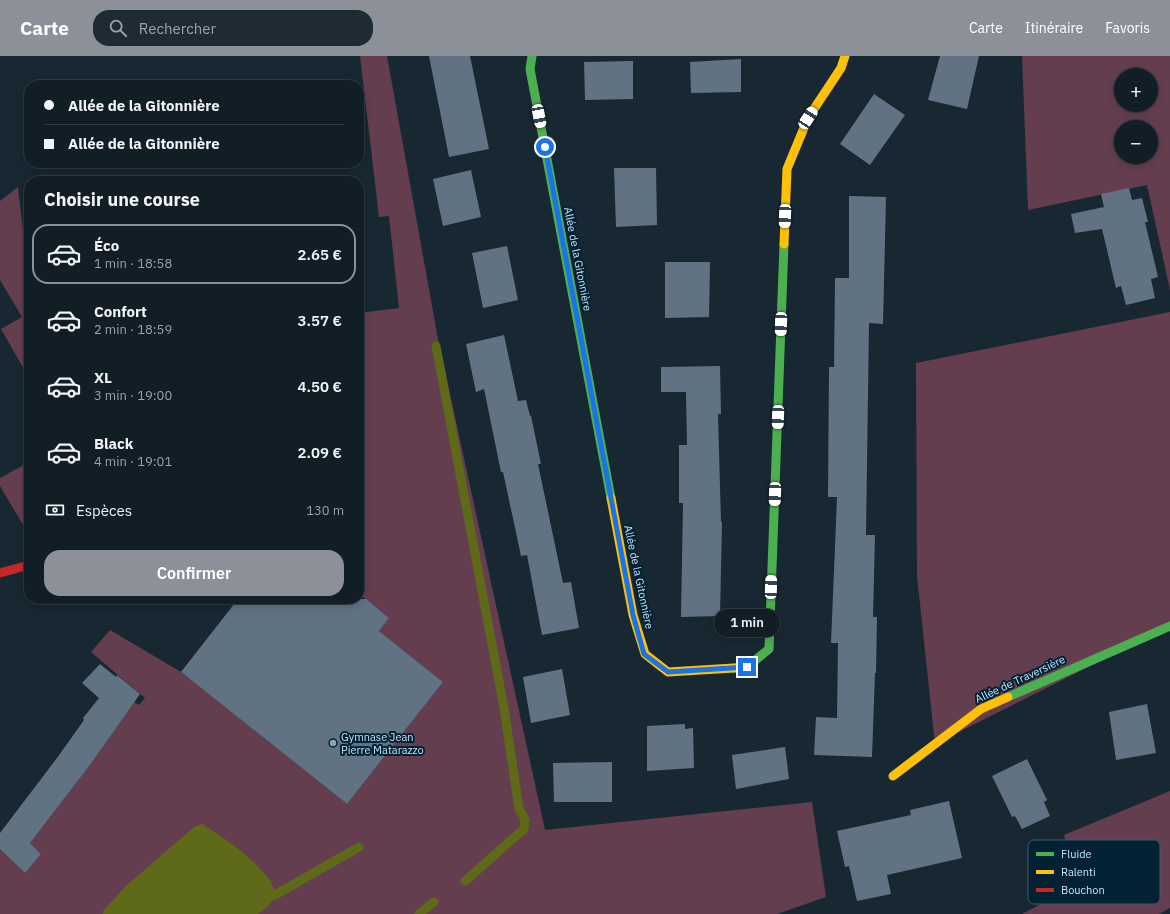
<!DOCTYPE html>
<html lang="fr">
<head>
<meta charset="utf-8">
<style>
  body { margin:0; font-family:"IBM Plex Sans",sans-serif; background:#1e2b32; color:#f1f3f6; height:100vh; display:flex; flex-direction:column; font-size:15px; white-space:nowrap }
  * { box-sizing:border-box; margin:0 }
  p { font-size:13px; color:#9ca2a7 }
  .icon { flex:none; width:22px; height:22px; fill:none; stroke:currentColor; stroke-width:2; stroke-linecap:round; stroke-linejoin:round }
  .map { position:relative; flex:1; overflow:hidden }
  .sheet { position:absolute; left:24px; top:120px; width:340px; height:428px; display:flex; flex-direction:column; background:#111e26; border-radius:16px; box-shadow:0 2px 10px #0003,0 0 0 1px #303c43 }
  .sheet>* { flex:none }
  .hud { position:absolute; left:24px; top:24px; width:340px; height:88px; border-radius:16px; box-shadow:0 2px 10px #0003,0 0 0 1px #303c43; display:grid; align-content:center; height:88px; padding:0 20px; background:#111e26 }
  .tools { position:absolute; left:1114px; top:12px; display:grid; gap:8px }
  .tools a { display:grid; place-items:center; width:44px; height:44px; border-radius:50%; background:#111e26; box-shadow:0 2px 10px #0003,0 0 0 1px #303c43; font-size:20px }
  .end { position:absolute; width:18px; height:18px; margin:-9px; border:5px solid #1a73e8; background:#fff; box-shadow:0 0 0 2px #fff }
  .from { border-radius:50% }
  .bubble { position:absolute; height:28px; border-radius:14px; background:#111e26; box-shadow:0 2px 10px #0003,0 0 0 1px #303c43; font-size:13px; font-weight:600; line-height:28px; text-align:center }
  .car { position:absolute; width:12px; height:24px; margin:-12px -6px; border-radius:5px; box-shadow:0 0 3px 1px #0007; background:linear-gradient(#fff 24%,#345 0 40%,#fff 0 76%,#345 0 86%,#fff 0) }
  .hud b { display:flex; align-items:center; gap:14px; height:38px; font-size:15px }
  .hud b+b { border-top:1px solid #303c43 }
  .hud i { width:10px; height:10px; background:#f1f3f6 }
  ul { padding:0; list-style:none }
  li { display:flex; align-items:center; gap:12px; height:60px; margin:0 8px 6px; padding:0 12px; border:2px solid transparent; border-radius:16px }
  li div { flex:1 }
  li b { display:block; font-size:15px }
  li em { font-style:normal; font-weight:600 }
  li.current { border-color:#8c9099 }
  li>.icon { width:36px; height:36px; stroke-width:1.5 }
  h2 { padding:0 20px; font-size:18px; line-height:48px }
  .pay { display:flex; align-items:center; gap:10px; height:44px; padding:0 20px; font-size:15px }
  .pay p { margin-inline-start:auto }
  .cta { display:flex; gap:8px; margin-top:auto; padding:8px 20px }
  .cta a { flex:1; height:46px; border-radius:16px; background:#8c9099; color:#fff; font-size:16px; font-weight:600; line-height:46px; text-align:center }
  header { display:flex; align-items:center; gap:24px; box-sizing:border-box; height:56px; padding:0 20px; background:#8c9099; color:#fff }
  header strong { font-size:19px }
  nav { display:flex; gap:22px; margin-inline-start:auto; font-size:14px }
  .search { width:280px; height:36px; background:#1e2b32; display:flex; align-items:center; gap:10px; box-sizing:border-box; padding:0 14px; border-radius:16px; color:#9ca2a7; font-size:15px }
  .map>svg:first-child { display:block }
</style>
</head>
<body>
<header>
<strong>Carte</strong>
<div class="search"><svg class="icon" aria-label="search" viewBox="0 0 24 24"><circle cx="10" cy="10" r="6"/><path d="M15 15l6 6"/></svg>Rechercher</div>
<nav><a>Carte</a><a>Itinéraire</a><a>Favoris</a></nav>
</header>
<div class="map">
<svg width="1170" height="858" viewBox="0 0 1170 858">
  <rect width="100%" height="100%" fill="#172832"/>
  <!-- green -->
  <g fill="#643e4f" fill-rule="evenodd">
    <polygon points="360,0 387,0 438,283 545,774 812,746 826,841 777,858 0,858 0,793 25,817 41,798 30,787 90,709 134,646 139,649 145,642 91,596 110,574 181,616 347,748 443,626 379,575 389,562 359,538 359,257 399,252 389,160 379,161"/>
    <path d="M1022,0h148v234l-23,-105 -119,25zM1121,19h30v30h-30zM1121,71h30v30h-30z"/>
    <polygon points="18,131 29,226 29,322 1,273 22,261 0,224 0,145"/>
    <polygon points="1170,256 1170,570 935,688 917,520 916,307"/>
    <polygon points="29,406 29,479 0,430 0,422"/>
    <polygon points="1170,735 1170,852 1159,858 1022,858 1077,829 1064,779"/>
  </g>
  <!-- water -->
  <path fill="#5f6a19" d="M202,768c17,10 78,51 72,72 -2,9 -10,13 -16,18h-155v-3l23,-25 68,-59z"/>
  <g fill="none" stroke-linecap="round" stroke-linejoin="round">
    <!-- stream -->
    <g stroke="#5f6a19" stroke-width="9">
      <polyline points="436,290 504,652 519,753 525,764 524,773 465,825"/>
      <polyline points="275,839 359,791"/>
      <polyline points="419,858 434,846"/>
    </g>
  </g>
  <!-- building -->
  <g fill="#617283">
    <polygon points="429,0 470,0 489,93 449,101"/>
    <polygon points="940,0 979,0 967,53 928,44"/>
    <polygon points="741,3 741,36 691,37 690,6"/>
    <polygon points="633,5 633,43 585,44 584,6"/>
    <polygon points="874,38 905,59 870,109 840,88"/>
    <polygon points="614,112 656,112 657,169 616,171"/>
    <polygon points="471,114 481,161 443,170 433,123"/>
    <polygon points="1129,132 1132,144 1142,142 1148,166 1145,166 1158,221 1151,223 1155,242 1126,249 1121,230 1116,232 1102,173 1075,177 1071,158 1104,151 1101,138"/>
    <polygon points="849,140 886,141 883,268 869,267 866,479 875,479 873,561 877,561 876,617 875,617 872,701 814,699 816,661 837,662 838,587 831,587 837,441 828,441 829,311 834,311 835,222 849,222"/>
    <polygon points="507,190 518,244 483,252 472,197"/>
    <polygon points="665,206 710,206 709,261 665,262"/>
    <polygon points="504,279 518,345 526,344 530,360 531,360 541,408 538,408 563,527 571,526 579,572 542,579 527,499 521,500 503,416 501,416 484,333 476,336 466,288"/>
    <polygon points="720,310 721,358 718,358 721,466 722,466 720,560 681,561 683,447 679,447 679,389 687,389 686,336 661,336 661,311"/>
    <polygon points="238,543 366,543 389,562 379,575 443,626 347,748 181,616"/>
    <polygon points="100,608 116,621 117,619 140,638 90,709 30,787 41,798 25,817 0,793 0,777 57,702 84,664 83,662 99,642 82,627"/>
    <polygon points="562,613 570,659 531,667 523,621"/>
    <polygon points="1147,648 1156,697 1116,704 1109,656"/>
    <polygon points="685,668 685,673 693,672 694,712 647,715 647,670"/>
    <polygon points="785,691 789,723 736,733 732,699"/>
    <polygon points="1027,703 1047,744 1044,746 1050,760 1022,773 1015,760 1012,761 992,720"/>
    <polygon points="612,706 612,746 554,746 553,707"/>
    <polygon points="949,745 962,802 887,819 891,838 857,845 849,810 845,811 837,775 911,759 910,754"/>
  </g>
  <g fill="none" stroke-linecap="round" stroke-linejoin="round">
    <!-- fast -->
    <g stroke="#4caf50" stroke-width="9">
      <polyline points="532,0 530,13 611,442"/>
      <polyline points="734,612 747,611 769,593 784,188"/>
      <polyline points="1008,641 1170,570"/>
    </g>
    <!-- slow -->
    <g stroke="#ffc107" stroke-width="9">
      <polyline points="784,188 787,113 808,62 841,12 845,0"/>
      <polyline points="611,442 633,559 645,598 668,616 734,612"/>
      <polyline points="893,720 981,653 1008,641"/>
    </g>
    <!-- jam -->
    <polyline stroke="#c62828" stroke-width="9" points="0,517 29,509"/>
  </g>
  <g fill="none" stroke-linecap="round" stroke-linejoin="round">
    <!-- route -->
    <polyline stroke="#1a73e8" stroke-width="5" points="545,91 633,559 644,598 668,616 747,611"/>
  </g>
  <!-- markers -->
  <circle fill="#89a3b3" stroke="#022233" stroke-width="1.5" cx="333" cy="687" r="4"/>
  <g text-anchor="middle" stroke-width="4" stroke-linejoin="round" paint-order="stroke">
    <!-- street labels -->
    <g font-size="11" fill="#c7e5f9" stroke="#022233">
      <text transform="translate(578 203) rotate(79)" y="4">Allée de la Gitonnière</text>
      <text transform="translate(639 521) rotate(78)" y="4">Allée de la Gitonnière</text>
      <text transform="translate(1020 623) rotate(-25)" y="4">Allée de Traversière</text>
    </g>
    <!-- poi labels -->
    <g font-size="11" fill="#c7e5f9" stroke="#022233" text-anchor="start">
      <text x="341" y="685">Gymnase Jean<tspan x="341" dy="13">Pierre Matarazzo</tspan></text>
    </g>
  </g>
  <!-- legend -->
  <rect x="1028" y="784" width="132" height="64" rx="6" fill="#022233" stroke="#3d5c6e" stroke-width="1"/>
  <rect x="1036" y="796" width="18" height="4" fill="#4caf50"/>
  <rect x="1036" y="814" width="18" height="4" fill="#ffc107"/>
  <rect x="1036" y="832" width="18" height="4" fill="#c62828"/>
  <g font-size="11" fill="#c7e5f9">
    <text x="1061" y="802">Fluide</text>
    <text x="1061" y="820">Ralenti</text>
    <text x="1061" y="838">Bouchon</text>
  </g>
</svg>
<div class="tools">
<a>+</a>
<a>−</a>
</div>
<i class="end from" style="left:545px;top:91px"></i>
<i class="end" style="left:747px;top:611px"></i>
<div class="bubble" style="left:714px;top:553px;width:66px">1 min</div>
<i class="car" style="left:539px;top:60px;rotate:169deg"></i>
<i class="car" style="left:808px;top:62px;rotate:33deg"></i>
<i class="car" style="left:785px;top:160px;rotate:182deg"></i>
<i class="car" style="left:781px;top:268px;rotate:182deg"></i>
<i class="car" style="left:778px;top:361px;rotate:182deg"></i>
<i class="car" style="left:775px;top:438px;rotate:182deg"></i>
<i class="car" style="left:771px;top:531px;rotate:2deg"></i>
<div class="hud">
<b><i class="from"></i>Allée de la Gitonnière</b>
<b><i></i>Allée de la Gitonnière</b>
</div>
<section class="sheet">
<h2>Choisir une course</h2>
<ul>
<li class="current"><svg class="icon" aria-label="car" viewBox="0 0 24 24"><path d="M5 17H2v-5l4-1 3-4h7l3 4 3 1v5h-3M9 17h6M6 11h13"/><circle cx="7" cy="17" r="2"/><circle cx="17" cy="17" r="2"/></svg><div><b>Éco</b><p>1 min · 18:58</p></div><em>2.65 €</em></li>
<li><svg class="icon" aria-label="car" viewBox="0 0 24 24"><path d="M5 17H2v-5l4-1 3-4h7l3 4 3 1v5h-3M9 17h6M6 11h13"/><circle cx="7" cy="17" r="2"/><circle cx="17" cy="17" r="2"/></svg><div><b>Confort</b><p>2 min · 18:59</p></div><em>3.57 €</em></li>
<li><svg class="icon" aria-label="car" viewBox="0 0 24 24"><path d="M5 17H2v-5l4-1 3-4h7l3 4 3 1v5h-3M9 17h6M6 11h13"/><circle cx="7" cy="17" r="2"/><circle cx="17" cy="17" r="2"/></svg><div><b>XL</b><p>3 min · 19:00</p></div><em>4.50 €</em></li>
<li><svg class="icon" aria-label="car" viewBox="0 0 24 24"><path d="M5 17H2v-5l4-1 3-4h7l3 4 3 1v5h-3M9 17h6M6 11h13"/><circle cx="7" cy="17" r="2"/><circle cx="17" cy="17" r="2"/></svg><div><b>Black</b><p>4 min · 19:01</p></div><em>2.09 €</em></li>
</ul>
<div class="pay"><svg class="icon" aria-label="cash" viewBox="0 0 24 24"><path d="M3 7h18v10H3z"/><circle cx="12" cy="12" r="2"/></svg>Espèces<p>130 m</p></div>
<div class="cta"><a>Confirmer</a></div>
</section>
</div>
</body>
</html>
